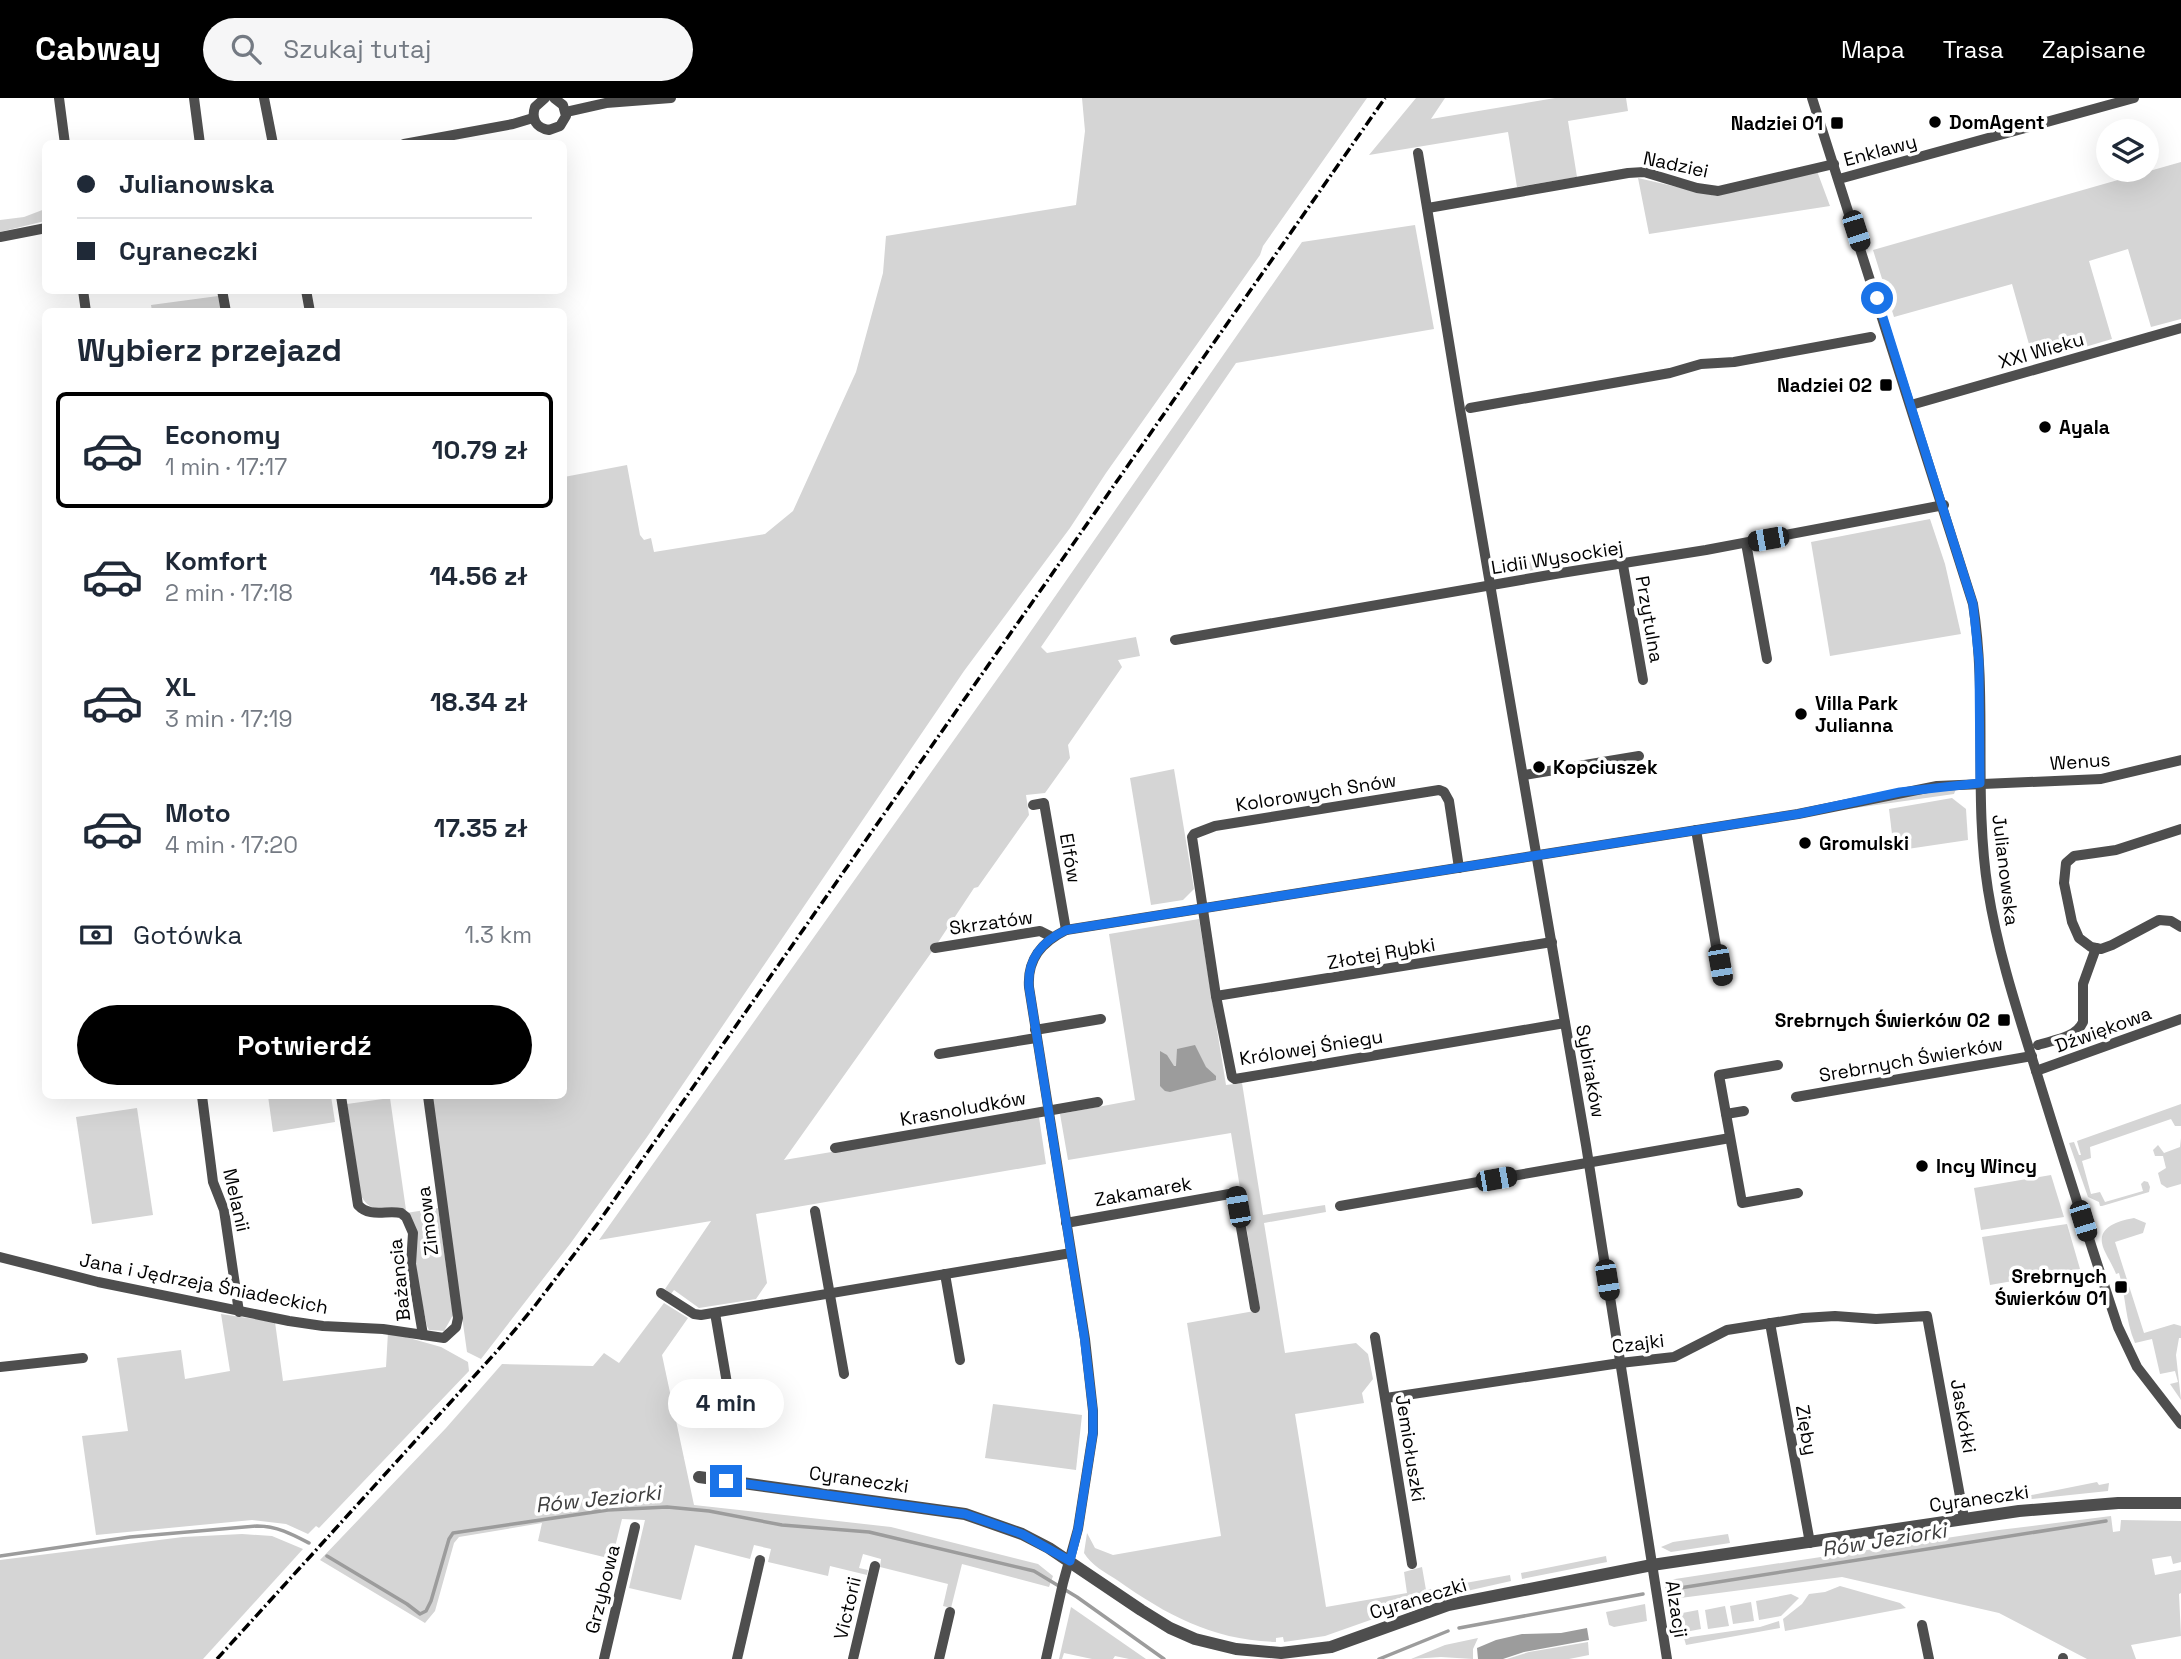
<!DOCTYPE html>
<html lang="pl">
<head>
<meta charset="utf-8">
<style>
  body { margin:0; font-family:"Space Grotesk",sans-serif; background:#f6f6f7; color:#1f2937; height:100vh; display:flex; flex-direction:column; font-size:26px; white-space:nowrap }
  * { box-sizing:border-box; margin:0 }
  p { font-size:23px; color:#747a83 }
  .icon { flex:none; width:38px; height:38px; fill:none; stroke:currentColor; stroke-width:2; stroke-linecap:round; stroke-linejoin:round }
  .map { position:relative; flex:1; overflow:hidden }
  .panel { position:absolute; left:42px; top:210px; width:525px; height:791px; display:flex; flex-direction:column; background:#fff; border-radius:10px; box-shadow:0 7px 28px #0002 }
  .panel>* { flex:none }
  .banner { position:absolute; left:42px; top:42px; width:525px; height:154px; border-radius:10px; box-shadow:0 7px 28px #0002; display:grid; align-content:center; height:154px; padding:0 35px; background:#fff }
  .controls { position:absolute; left:2096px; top:21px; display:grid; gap:14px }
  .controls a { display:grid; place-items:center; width:63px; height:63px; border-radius:50%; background:#fff; box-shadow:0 7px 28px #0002; font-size:35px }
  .end { position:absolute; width:32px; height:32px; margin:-16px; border:9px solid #1a73e8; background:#fff; box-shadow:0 0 0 4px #fff }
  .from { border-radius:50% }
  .bubble { position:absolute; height:49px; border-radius:24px; background:#fff; box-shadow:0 7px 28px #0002; font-size:23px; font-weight:600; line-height:49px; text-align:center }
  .car { position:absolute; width:21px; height:42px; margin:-21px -10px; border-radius:9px; box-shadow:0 0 5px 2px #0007; background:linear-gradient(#222 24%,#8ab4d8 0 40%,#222 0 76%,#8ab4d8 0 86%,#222 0) }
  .banner b { display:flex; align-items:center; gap:24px; height:66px; font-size:26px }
  .banner b+b { border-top:2px solid #e0e1e3 }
  .banner i { width:18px; height:18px; background:#1f2937 }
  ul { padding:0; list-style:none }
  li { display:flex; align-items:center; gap:21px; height:116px; margin:0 14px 10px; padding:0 21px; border:4px solid transparent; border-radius:10px }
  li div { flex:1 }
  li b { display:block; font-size:26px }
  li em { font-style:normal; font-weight:600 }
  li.active { border-color:#000 }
  li>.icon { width:63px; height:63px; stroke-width:1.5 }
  h2 { padding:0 35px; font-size:32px; line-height:84px }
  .pay { display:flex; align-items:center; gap:18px; height:77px; padding:0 35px; font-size:26px }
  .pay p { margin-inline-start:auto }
  .button { display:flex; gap:14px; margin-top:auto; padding:14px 35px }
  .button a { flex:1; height:80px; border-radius:42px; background:#000; color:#fff; font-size:28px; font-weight:600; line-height:80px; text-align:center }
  header { display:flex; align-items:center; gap:42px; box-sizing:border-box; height:98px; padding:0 35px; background:#000; color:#fff }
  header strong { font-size:33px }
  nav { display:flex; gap:38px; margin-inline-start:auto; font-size:24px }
  .search { width:490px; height:63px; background:#f6f6f7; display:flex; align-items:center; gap:18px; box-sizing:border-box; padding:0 24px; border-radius:38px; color:#747a83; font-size:26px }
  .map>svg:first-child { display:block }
</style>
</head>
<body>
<header>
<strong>Cabway</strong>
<div class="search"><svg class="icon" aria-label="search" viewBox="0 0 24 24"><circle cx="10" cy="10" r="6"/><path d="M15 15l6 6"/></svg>Szukaj tutaj</div>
<nav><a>Mapa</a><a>Trasa</a><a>Zapisane</a></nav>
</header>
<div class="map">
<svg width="2181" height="1561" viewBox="0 0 2181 1561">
  <rect width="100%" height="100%" fill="#fff"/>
  <!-- green -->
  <g fill="#d5d5d5">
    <polygon points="1082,0 1367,0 1263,148 1260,157 1106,375 1070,430 964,573 647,1039 570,1146 481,1261 467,1254 431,998 564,998 564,379 627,367 640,437 644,442 651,440 654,454 765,436 793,413 856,274 883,175 886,138 1076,107 1085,33"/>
    <polygon points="1416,0 1445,0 1431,21 1555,0 1626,0 1628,13 1568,23 1577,79 1517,89 1508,34 1369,57"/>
    <polygon points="2181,64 2181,221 2151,229 2128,151 2089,163 2112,241 2034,264 2012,186 1894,219 1873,152"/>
    <polygon points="1817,73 1830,108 1649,136 1638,80 1716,98"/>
    <polygon points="45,111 45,123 0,134 0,122 24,119"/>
    <polygon points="1415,127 1434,231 1236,265 1041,549 1047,555 1136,539 1140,558 1118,562 1122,569 1068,647 1070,660 1045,695 1026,697 1029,717 978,789 974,790 931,855 784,1062 1039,1019 1046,1066 756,1116 767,1185 756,1201 699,1210 674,1192 671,1196 665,1191 711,1123 599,1142 1010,563 1302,144"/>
    <polygon points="218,198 221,213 152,213 151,207"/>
    <polygon points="1930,421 1945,466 1961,536 1830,558 1811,444"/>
    <polygon points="1623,447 1625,457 1510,476 1500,475 1499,469"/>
    <polygon points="1174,671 1194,791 1183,802 1151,807 1130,680"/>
    <polygon points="1956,691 1954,696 1834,713 1926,694"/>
    <polygon points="1952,700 1966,711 1968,742 1894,753 1889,711"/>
    <path d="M1199,821l27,166 16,-2 21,132 62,-10 1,7 -62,11 21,130 71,-10 12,11 5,25 -11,14 2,10 -69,11 31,193 81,-14 -3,-21 18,-5 4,23 84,-15 1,6 -84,19 -102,36 -41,6 -1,-5 -7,1v4c-63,-2 -108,-26 -159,-62 -11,-7 -26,-15 -33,-27l3,-20 8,15 18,7 108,-19 -34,-213 73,-13 -29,-177 -163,27 -8,-46 75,-14 -26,-166z"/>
    <polygon points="268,998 331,998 335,1024 273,1034"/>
    <path d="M390,1000l16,112c-21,-3 -33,6 -45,-14l-14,-92z"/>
    <polygon points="2181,1006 2181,1028 2175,1028 2171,1021 2090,1049 2091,1060 2082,1063 2091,1096 2100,1094 2105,1104 2143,1093 2141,1086 2144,1083 2148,1084 2150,1089 2149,1094 2102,1108 2100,1108 2099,1104 2088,1099 2069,1045 2074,1044 2079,1057 2081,1057 2077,1043"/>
    <polygon points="137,1010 153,1117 92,1126 76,1019"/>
    <polygon points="2181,1040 2181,1086 2167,1090 2161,1086 2158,1075 2166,1070 2163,1058 2155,1058 2153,1052 2158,1047 2164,1055 2180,1049"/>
    <polygon points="2051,1077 2064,1119 1981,1132 1974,1090"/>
    <path d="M438,1110l15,107 -9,16 -15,-1 -2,-4c-4,-20 -9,-40 -11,-60 -3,-23 5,-33 -10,-53z"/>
    <path d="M2134,1120l12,5 -3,10 -28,9 29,91 30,-9 7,2v12h-2l-3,17 5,45 -11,-16 8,-2 -3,-11 -15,3 -8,-35 -17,4c-10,-23 -9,-47 -16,-70l-3,1c-3,-9 -13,-23 -14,-31 -3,-17 19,-23 32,-25z"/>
    <polygon points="2067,1126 2080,1171 1990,1187 1982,1139"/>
    <polygon points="664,1205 688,1220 662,1257 694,1407 891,1429 1038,1466 1053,1478 1049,1489 962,1466 951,1510 943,1508 948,1486 880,1469 881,1461 863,1456 859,1470 868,1472 867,1477 830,1468 828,1478 768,1464 771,1451 754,1447 750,1461 695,1447 681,1502 629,1490 645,1422 622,1421 612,1461 538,1443 542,1425 459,1439 454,1445 435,1513 425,1525 320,1462 446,1330 502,1266 593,1268 604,1255 619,1265"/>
    <polygon points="221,1216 275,1224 283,1283 386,1269 388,1234 441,1249 468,1264 469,1273 319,1430 316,1428 308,1436 286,1426 252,1422 96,1437 82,1338 128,1333 117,1260 181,1252 185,1281 230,1273"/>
    <polygon points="993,1306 1082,1317 1076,1372 985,1360"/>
    <polygon points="2097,1384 2099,1387 2109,1385 2108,1393 1975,1407 1977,1404 1981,1407"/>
    <polygon points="2111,1418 2113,1434 2120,1433 2121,1422 2181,1423 2181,1464 2173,1466 2171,1458 2152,1461 2155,1477 2181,1472 2181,1495 2179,1496 2181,1538 2131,1547 2136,1561 2087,1561 1999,1515 1842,1479 1665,1502 1665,1485 1675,1481 1999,1432"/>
    <polygon points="242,1436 272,1438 303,1451 203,1561 0,1561 0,1462 183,1439"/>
    <polygon points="1728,1436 1730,1445 1671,1454 1661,1449 1673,1444"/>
    <polygon points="1606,1458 1607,1464 1522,1481 1521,1475"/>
    <polygon points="1840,1488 1900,1505 1906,1510 1785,1533 1783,1521 1802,1506 1809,1496 1825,1494"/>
    <polygon points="1791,1496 1799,1500 1781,1518 1759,1522 1756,1503"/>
    <polygon points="1751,1504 1754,1523 1733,1526 1730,1508"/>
    <polygon points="1645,1506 1647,1523 1614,1529 1609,1527 1606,1514"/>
    <polygon points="1725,1508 1729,1528 1708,1531 1705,1512"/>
    <polygon points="1071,1509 1146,1561 1129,1561 1115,1558 1113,1561 1092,1561 1064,1555 1062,1561 1059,1561"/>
    <polygon points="1698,1512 1701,1531 1680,1535 1677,1516"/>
    <polygon points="1779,1523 1780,1530 1686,1547 1684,1540 1760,1529"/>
    <polygon points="1478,1540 1473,1551 1473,1561 1441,1559 1411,1561 1445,1547"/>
    <polygon points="1588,1544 1589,1557 1569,1561 1507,1561 1529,1554"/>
  </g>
  <!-- water -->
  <g fill="#9c9c9c">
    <polygon points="1195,947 1206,969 1216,978 1216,982 1170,994 1165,993 1160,988 1160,953 1167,957 1174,968 1176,968 1177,951"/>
    <polygon points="1587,1530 1589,1542 1524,1554 1503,1561 1478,1561 1477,1550 1496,1542 1522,1536 1561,1535"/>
  </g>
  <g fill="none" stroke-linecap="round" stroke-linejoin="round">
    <!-- stream -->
    <g stroke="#9c9c9c" stroke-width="3.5">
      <path d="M0,1458l130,-19 127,-11c20,0 35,8 52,17"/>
      <polyline points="327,1458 407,1506 420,1516 426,1513 431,1503 449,1441 453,1435 608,1412 667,1409 709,1413 782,1427 869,1434 1034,1473 1077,1499 1164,1561"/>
      <polyline points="1667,1492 2106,1423"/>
      <polyline points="1459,1530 1643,1496"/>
      <polyline points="1379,1561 1448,1533"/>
    </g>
    <!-- minor -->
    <g stroke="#4e4e4e" stroke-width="10">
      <polyline points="59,0 65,46"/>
      <polyline points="194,0 200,46"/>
      <polyline points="264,0 273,46"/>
      <path d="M545,0l-10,9c-4,12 1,21 14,23l11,-4 6,-10 -3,-11 -9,-7"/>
      <path d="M1812,0l161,506c15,94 0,191 15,286 10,63 30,123 49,184 26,84 53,169 81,253l19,40 44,57"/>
      <polyline points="566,14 606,5 671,0"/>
      <polyline points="404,46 513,26 533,20"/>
      <polyline points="1418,55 1460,311 1586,1047 1667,1561"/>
      <polyline points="1839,81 2134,0"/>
      <polyline points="1428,110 1628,75 1644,74 1697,90 1718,93 1834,66"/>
      <polyline points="0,139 46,130"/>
      <polyline points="83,192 86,214"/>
      <polyline points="222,192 226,214"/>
      <polyline points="306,192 310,214"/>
      <polyline points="1911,307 2181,230"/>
      <polyline points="1470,310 1670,275 1701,266 1734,264 1871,239"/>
      <polyline points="1746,445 1767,561"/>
      <polyline points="1623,467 1643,582"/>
      <polyline points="1175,542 1561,475 1706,452 1944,407"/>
      <polyline points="1524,677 1639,658"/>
      <polyline points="1033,707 1044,705 1066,832"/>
      <polyline points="2181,731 2116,752 2074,758 2066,765 2064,785 2072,824 2079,840 2091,849 2101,851 2112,847 2159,822 2171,823 2181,829"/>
      <polyline points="1696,732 1722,883"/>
      <polyline points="1459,770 1449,703 1444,694 1439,692 1215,728 1194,736 1192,739 1216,898 1232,979 1235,981 1565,925"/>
      <polyline points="935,850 1040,833 1052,839"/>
      <polyline points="1216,898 1552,844"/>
      <polyline points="1035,932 1101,921"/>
      <path d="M2038,947c15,-5 38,-7 45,-23v-38l13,-36"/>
      <polyline points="939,956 1036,940"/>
      <polyline points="1778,967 1719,977 1742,1105 1798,1095"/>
      <polyline points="2036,973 2181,921"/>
      <polyline points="202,998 213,1084 224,1112 239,1214"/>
      <path d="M341,998l17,109c12,13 28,5 43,8l5,4 7,16 -2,31 12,71"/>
      <polyline points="1796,999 2032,958"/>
      <polyline points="1726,1016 1744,1013"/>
      <polyline points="835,1050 1098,1004"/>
      <polyline points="1340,1108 1730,1040"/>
      <polyline points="815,1113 844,1276"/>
      <polyline points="1066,1125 1235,1095 1255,1210"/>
      <polyline points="0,1159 98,1184 289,1223 323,1228 383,1231 444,1240 456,1229 458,1220 428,998"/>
      <polyline points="945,1176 960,1262"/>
      <polyline points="661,1195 694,1216 701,1217 1071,1155"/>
      <polyline points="715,1215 729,1297"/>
      <polyline points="1770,1225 1810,1445"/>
      <polyline points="1375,1239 1412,1466"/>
      <polyline points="0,1269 83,1260"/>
      <polyline points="1386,1300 1620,1265 1674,1259 1727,1232 1803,1220 1835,1218 1876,1221 1927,1218 1964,1420"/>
      <polyline points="1922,1527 1929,1561"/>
      <polyline points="604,1561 635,1429"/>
      <polyline points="737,1561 760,1462"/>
      <polyline points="853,1561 875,1468"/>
      <polyline points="939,1561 950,1514"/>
      <path d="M1046,1561l17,-76 15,-54 15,-96v-22l-8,-72 -56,-352c-2,-28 13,-45 37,-57l732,-116 139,-28 164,-7 80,-19"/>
      <polyline points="2063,1561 2063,1560"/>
    </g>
    <!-- tertiary -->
    <polyline stroke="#4e4e4e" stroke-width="12" points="699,1379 965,1416 1022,1436 1049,1450 1141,1512 1170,1530 1195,1541 1236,1551 1281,1555 1331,1549 1448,1507 1652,1467 2019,1413 2118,1405 2181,1405"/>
    <!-- rail -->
    <polyline stroke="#000" stroke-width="3.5" stroke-dasharray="10 3.5 2 3.5" stroke-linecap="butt" points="217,1561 498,1252 534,1209 598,1125 1385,0"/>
  </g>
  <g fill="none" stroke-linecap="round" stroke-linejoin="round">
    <!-- route -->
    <path stroke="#1a73e8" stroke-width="9" d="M726,1383l239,33 57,20 48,27 8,-32 15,-96v-22l-9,-76 -55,-348c-2,-28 12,-45 37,-57l732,-116 102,-22 80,-9 -1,-121 -6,-58 -96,-306"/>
  </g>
  <!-- markers -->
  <g fill="#000" stroke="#fff" stroke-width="2.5">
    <circle cx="1935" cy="24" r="7"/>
    <rect x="1830" y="18" width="14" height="14" rx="3.5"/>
    <rect x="1879" y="280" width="14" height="14" rx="3.5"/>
    <circle cx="2045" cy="329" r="7"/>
    <circle cx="1801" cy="616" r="7"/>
    <circle cx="1539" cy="669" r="7"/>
    <circle cx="1805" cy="745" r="7"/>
    <rect x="1997" y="915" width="14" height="14" rx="3.5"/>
    <circle cx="1922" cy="1068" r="7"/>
    <rect x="2114" y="1182" width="14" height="14" rx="3.5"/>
  </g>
  <g text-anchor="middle" stroke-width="7" stroke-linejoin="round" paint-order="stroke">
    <!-- poi labels -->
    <g font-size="19" font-weight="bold" fill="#000" stroke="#fff" text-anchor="start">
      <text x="1949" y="31">DomAgent</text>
      <text x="1823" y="32" text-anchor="end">Nadziei 01</text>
      <text x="1872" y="294" text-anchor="end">Nadziei 02</text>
      <text x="2059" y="336">Ayala</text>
      <text x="1815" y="612">Villa Park<tspan x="1815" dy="22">Julianna</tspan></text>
      <text x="1553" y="676">Kopciuszek</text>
      <text x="1819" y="752">Gromulski</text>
      <text x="1990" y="929" text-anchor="end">Srebrnych Świerków 02</text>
      <text x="1936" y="1075">Incy Wincy</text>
      <text x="2107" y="1185" text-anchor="end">Srebrnych<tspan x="2107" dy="22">Świerków 01</tspan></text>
    </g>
    <!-- street labels -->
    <g font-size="19" fill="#000" stroke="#fff">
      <text transform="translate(1880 52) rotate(-15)" y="7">Enklawy</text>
      <text transform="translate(1676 66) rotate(12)" y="7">Nadziei</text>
      <text transform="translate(2041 252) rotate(-16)" y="7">XXI Wieku</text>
      <text transform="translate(1557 459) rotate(-9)" y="7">Lidii Wysockiej</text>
      <text transform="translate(1650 521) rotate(80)" y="7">Przytulna</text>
      <text transform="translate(2080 663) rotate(-4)" y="7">Wenus</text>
      <text transform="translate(1316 694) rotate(-9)" y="7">Kolorowych Snów</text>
      <text transform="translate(1071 760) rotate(80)" y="7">Elfów</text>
      <text transform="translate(2006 772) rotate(83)" y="7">Julianowska</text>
      <text transform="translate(991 824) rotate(-8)" y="7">Skrzatów</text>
      <text transform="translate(1381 855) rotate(-10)" y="7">Złotej Rybki</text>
      <text transform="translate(2103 931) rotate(-20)" y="7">Dźwiękowa</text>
      <text transform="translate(1311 949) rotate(-9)" y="7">Królowej Śniegu</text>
      <text transform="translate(1911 961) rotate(-10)" y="7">Srebrnych Świerków</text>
      <text transform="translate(1591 973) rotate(80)" y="7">Sybiraków</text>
      <text transform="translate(963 1010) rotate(-10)" y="7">Krasnoludków</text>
      <text transform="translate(1143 1093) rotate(-10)" y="7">Zakamarek</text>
      <text transform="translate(237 1102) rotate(77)" y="7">Melanii</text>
      <text transform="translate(427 1123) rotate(-97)" y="7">Zimowa</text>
      <text transform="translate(399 1182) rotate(-96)" y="7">Bażancia</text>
      <text transform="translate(204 1185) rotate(11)" y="7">Jana i Jędrzeja Śniadeckich</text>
      <text transform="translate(1638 1245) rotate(-7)" y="7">Czajki</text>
      <text transform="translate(1964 1318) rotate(80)" y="7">Jaskółki</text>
      <text transform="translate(1807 1332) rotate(80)" y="7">Zięby</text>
      <text transform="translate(1411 1350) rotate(81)" y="7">Jemiołuszki</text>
      <text transform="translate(859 1381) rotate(8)" y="7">Cyraneczki</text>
      <text transform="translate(1979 1400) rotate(-8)" y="7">Cyraneczki</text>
      <text transform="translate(602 1491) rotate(-76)" y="7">Grzybowa</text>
      <text transform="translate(1418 1500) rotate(-17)" y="7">Cyraneczki</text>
      <text transform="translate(847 1510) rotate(-77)" y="7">Victorii</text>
      <text transform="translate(1677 1511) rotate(81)" y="7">Alzacji</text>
    </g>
    <!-- water labels -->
    <g font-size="21" font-style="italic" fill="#3d3d3d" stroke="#fff">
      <text transform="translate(598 1401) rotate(-6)" y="7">Rów Jeziorki</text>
      <text transform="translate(1884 1442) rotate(-9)" y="7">Rów Jeziorki</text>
    </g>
  </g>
</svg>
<div class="controls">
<a><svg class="icon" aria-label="layers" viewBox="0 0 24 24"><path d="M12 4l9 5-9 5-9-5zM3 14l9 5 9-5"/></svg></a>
</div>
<i class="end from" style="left:1877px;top:200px"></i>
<i class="end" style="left:726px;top:1383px"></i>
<div class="bubble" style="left:668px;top:1281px;width:116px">4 min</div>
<i class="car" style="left:1856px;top:133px;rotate:162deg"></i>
<i class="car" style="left:1768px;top:441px;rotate:260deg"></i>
<i class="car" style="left:1720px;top:867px;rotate:170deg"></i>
<i class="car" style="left:1496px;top:1081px;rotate:80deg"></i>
<i class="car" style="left:1238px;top:1109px;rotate:350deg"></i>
<i class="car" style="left:2083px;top:1123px;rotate:163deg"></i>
<i class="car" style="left:1607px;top:1182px;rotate:171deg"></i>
<div class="banner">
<b><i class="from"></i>Julianowska</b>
<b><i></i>Cyraneczki</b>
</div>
<section class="panel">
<h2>Wybierz przejazd</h2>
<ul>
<li class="active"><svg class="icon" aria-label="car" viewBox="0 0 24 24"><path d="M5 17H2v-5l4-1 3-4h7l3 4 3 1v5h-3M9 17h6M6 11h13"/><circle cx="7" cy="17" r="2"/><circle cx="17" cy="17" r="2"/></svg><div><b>Economy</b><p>1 min · 17:17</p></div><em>10.79 zł</em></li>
<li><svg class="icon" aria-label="car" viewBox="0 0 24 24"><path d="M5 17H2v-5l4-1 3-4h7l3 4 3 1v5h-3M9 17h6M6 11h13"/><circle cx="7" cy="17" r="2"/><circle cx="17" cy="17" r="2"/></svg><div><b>Komfort</b><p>2 min · 17:18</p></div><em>14.56 zł</em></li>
<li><svg class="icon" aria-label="car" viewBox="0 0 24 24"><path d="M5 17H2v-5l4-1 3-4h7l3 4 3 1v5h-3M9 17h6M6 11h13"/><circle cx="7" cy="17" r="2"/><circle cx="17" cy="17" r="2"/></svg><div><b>XL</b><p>3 min · 17:19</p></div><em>18.34 zł</em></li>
<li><svg class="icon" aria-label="car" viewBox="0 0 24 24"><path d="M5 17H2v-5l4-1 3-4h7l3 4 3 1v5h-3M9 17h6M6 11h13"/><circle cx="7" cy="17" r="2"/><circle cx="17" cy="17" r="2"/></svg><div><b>Moto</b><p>4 min · 17:20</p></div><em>17.35 zł</em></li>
</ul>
<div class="pay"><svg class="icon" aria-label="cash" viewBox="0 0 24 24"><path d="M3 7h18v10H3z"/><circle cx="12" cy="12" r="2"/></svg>Gotówka<p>1.3 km</p></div>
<div class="button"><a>Potwierdź</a></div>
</section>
</div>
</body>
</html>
